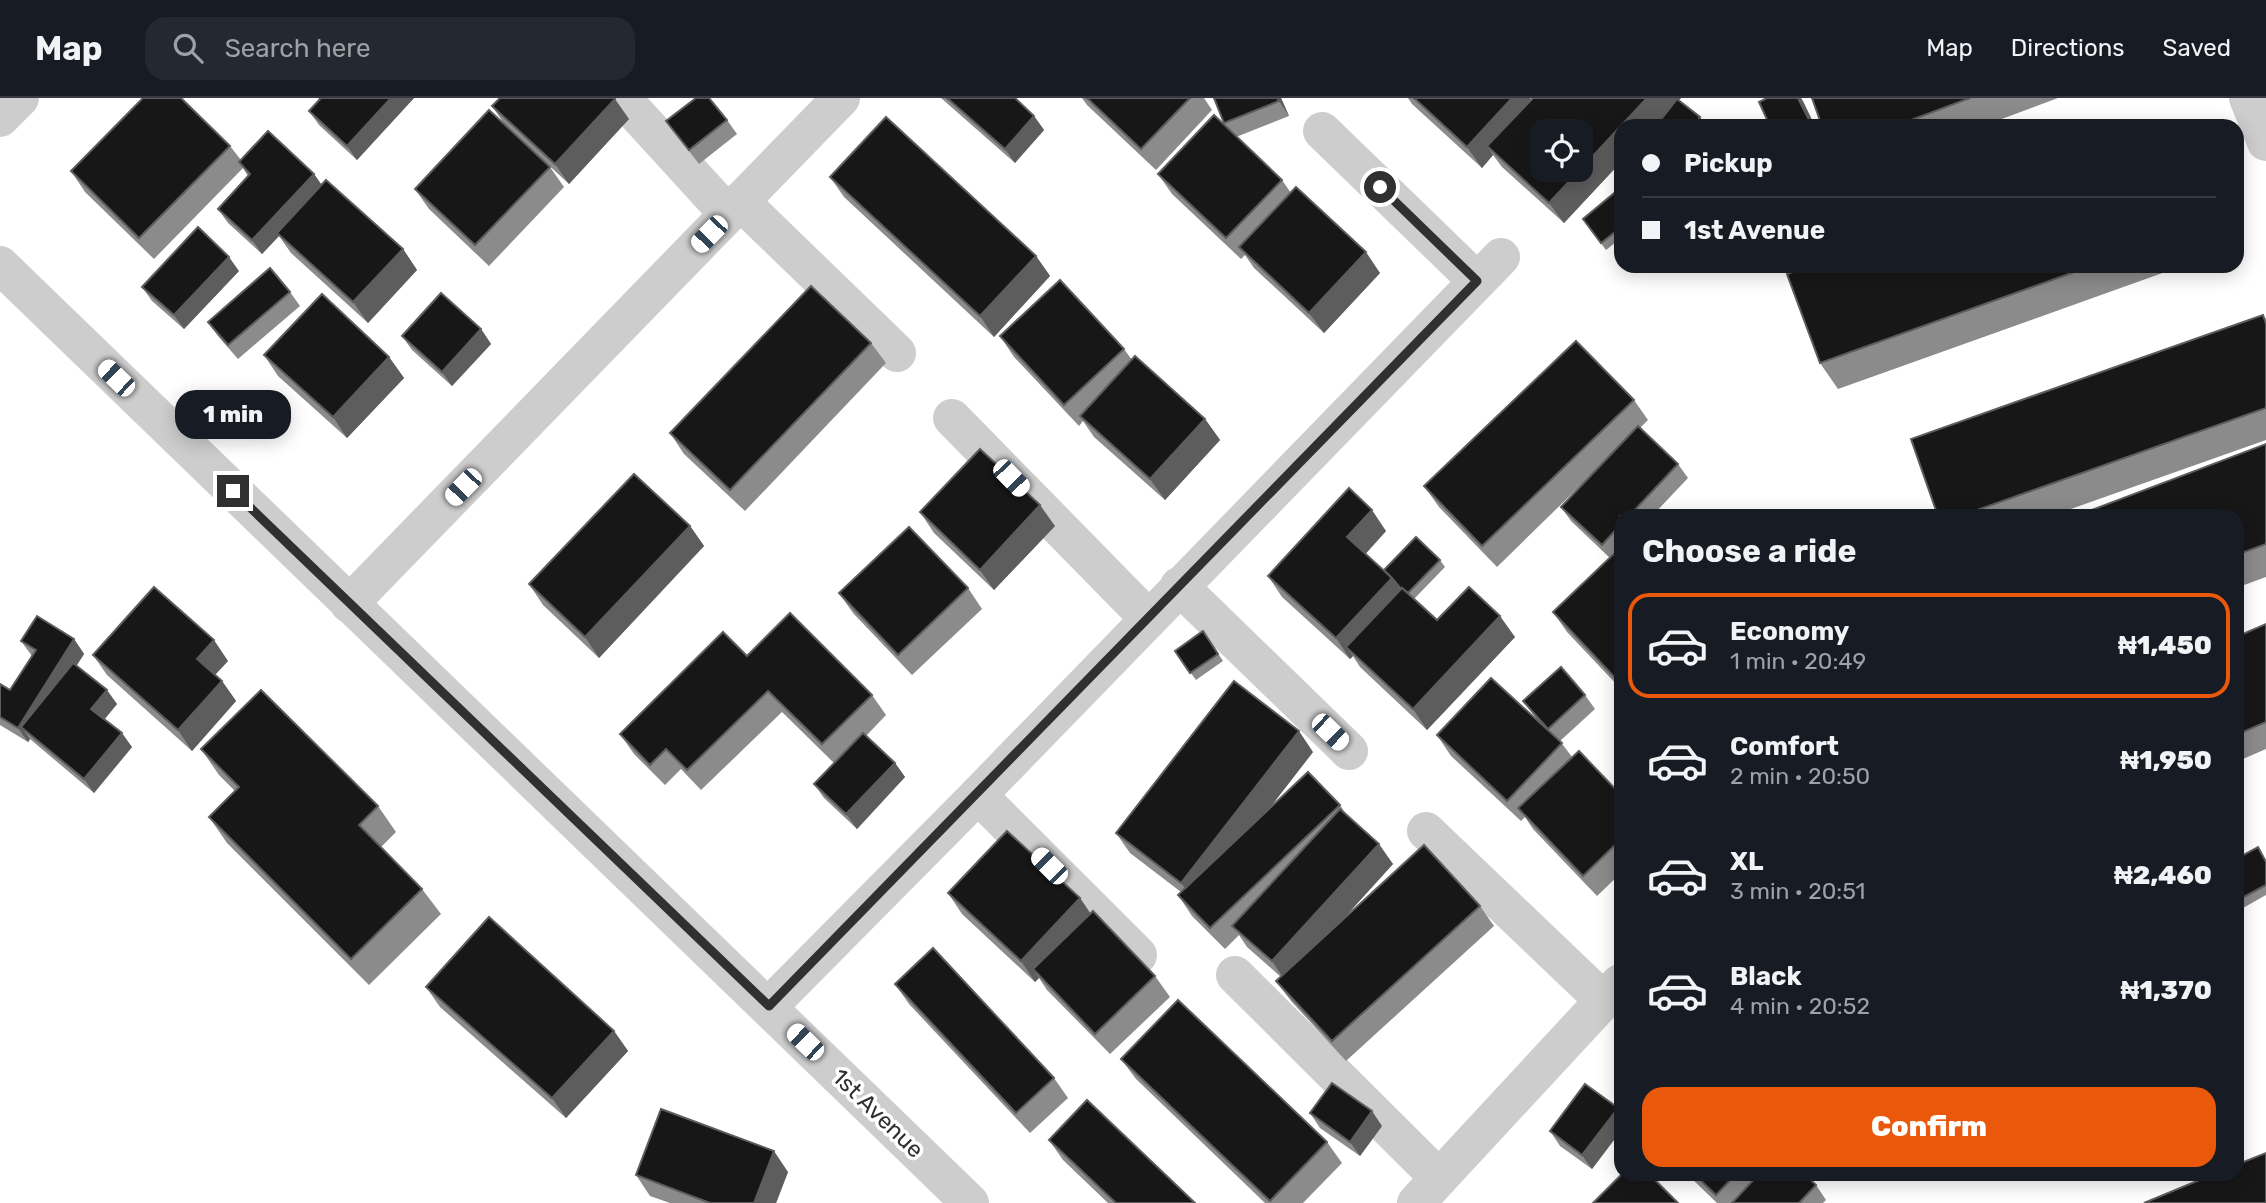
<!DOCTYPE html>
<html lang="en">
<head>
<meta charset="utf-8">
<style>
  body { margin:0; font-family:Rubik,sans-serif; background:#242831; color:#f1f3f6; height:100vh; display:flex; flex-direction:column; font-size:26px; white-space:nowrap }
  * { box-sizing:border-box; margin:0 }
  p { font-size:23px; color:#9ea1a6 }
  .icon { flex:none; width:38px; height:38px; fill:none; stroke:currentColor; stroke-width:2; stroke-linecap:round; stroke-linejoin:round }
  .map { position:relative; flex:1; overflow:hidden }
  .side { position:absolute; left:1614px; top:411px; width:630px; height:672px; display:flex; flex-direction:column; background:#171b24; border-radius:21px; box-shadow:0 4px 18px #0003 }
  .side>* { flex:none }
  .guide { position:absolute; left:1614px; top:21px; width:630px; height:154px; border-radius:21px; box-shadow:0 4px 18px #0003; display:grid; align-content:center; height:154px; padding:0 28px; background:#171b24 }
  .buttons { position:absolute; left:1530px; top:21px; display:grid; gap:14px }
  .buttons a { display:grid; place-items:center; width:63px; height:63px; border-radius:14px; background:#171b24; box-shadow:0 4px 18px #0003; font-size:35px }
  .end { position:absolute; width:32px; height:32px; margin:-16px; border:9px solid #303030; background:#fff; box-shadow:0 0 0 4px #fff }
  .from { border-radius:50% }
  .bubble { position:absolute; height:49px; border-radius:21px; background:#171b24; box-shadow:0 4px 18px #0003; font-size:23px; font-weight:800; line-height:49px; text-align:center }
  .car { position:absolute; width:21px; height:42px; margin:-21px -10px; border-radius:9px; box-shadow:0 0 5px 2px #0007; background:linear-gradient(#fff 24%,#345 0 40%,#fff 0 76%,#345 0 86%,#fff 0) }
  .guide b { display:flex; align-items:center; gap:24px; height:66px; font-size:26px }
  .guide b+b { border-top:2px solid #363941 }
  .guide i { width:18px; height:18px; background:#f1f3f6 }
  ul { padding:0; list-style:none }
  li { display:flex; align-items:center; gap:21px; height:105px; margin:0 14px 10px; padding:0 14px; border:4px solid transparent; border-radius:21px }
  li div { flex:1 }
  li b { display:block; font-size:26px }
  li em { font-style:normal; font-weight:800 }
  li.selected { border-color:#ea580c }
  li>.icon { width:63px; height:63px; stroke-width:1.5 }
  h2 { padding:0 28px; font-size:32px; line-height:84px }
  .primary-button { display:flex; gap:14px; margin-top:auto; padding:14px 28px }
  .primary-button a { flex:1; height:80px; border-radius:21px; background:#ea580c; color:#fff; font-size:28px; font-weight:800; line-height:80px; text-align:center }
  header { display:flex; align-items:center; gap:42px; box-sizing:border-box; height:98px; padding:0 35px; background:#171b24; border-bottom:2px solid #363941 }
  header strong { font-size:33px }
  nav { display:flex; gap:38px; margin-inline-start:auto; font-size:24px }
  .search { width:490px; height:63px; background:#242831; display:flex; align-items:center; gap:18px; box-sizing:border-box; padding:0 24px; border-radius:21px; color:#9ea1a6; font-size:26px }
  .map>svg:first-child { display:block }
</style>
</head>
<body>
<header>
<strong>Map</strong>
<div class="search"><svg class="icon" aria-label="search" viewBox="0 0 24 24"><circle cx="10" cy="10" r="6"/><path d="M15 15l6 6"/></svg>Search here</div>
<nav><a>Map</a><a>Directions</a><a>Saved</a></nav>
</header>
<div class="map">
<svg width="2266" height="1105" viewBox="0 0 2266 1105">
  <rect width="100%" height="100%" fill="#fff"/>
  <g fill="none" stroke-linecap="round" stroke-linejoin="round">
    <!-- minor -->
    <g stroke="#cdcdcd" stroke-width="38">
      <polyline points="622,0 728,116"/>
      <polyline points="2248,0 2266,44"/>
      <polyline points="0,20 20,0"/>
      <polyline points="1322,33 1477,183"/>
      <polyline points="740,103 897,255"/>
      <polyline points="0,167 970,1105"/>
      <polyline points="952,320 1148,520"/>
      <polyline points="1179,488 1349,653"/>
      <polyline points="349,506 841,0"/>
      <polyline points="978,697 1138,857"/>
      <polyline points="1426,733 1604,903"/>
      <polyline points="1235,877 1439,1080"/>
      <polyline points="769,908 978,697 1501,159"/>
      <polyline points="1416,1105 1620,885"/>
    </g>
  </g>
  <!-- wall -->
  <g fill="#8b8b8b">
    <polygon points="318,0 414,0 357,62 319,27 309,13 320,2"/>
    <polygon points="941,0 1015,0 1034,18 1044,32 1015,65"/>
    <polygon points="1082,0 1204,0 1212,12 1156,72 1087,7"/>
    <polygon points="1214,0 1281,0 1289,18 1236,39 1282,82 1291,95 1380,175 1324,235 1254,170 1245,157 1241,161 1172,96 1158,76 1227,29 1224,25"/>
    <polygon points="1408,0 1530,0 1531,2 1533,0 1681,0 1679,2 1700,19 1705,26 1704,28 1656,28 1663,19 1655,28 1620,28 1620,65 1564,125 1502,69 1493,57 1482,70 1412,6"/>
    <polygon points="1812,0 2058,0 1983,28 1822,28"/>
    <polygon points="492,8 629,21 569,86 542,61 550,69 564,89 489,168 429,111 415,91 505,27"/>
    <polygon points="727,22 737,36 699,66 666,23"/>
    <polygon points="230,48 241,62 314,76 321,87 403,151 417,172 368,225 291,155 279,138 262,156 228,125 218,111 248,78 243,70 154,161 85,94 71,73"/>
    <polygon points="830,79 1036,158 1050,178 994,239 844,99"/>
    <polygon points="1620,93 1620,141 1606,152 1588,128"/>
    <polygon points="1809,168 2182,168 1838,291 1820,265"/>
    <polygon points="239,173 184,231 152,203 142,189"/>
    <polygon points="290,194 300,208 238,261 218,238 208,224"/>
    <polygon points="2263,217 2266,221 2266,342 2051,418 1938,418"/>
    <polygon points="481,231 491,246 452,288 412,252 402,238"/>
    <polygon points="1000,238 1124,251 1132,262 1205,321 1220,342 1165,402 1094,339 1083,323 1079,328 1014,259"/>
    <polygon points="871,245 886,265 745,413 684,356 670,335"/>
    <polygon points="264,257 389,259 404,280 347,340 278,278"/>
    <polygon points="1634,302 1648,322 1640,330 1678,366 1688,380 1652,418 1620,418 1620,590 1567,534 1553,514 1610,460 1571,423 1561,409 1586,382 1497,469 1439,409 1424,388"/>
    <polygon points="2266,346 2266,479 2236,490 2236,418"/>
    <polygon points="920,414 1055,428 994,492 934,435"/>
    <polygon points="690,428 704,448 599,560 543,507 529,486"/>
    <polygon points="1386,433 1365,456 1384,472 1440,462 1445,469 1414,501 1437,522 1515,539 1427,632 1360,569 1353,558 1350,561 1282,499 1268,478"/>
    <polygon points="968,490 982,511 912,577 853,515 839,495"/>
    <polygon points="2266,526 2266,651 2236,664 2236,539"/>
    <polygon points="1203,533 1223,563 1196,582 1175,553"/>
    <polygon points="74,541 84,556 76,568 117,606 105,621 132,649 94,695 30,641 28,644 0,627 0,586 10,592 32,558 21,543"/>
    <polygon points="93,557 228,563 215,577 222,583 236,603 192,653 107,577"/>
    <polygon points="747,558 872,597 886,617 866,638 895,665 905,679 857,731 824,700 814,686 834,665 782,614 701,692 681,671 665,687 634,656 620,636"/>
    <polygon points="1585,597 1595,611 1560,643 1572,659 1620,696 1620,776 1597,798 1533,731 1525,719 1521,723 1451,658 1437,637 1538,623 1523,603"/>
    <polygon points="201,651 378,708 396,734 381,749 422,791 441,816 369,887 227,745 209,719 235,693 219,677"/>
    <polygon points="1313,654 1268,712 1340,707 1346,716 1393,766 1342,822 1480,808 1494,828 1346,963 1291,903 1276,883 1281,879 1247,849 1239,837 1225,851 1192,818 1178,797 1181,794 1130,755 1116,735"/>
    <polygon points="2263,757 2266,762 2266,797 2243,810 2236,801"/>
    <polygon points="948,795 1080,800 1091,816 1155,878 1170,899 1110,956 1047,892 1039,880 1035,884 962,816"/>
    <polygon points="895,886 1054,980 1068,1000 1030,1035 909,906"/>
    <polygon points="426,889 614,933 628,953 566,1020 440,909"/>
    <polygon points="1121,961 1327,1044 1342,1065 1303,1105 1265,1105 1136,981"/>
    <polygon points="1620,1014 1620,1034 1592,1071 1560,1048 1550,1033"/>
    <polygon points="1310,1015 1382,1028 1360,1058 1320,1030"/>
    <polygon points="1049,1042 1195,1105 1108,1105 1063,1062"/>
    <polygon points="788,1074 776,1105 670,1105 650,1098 636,1077"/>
    <polygon points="1687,1076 1804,1076 1816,1087 1826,1102 1823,1105 1717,1105"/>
  </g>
  <!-- shaded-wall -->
  <g fill="#5d5d5d">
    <polygon points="391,0 414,0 357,62 347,48"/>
    <polygon points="1277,0 1281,0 1289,18"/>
    <polygon points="1512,0 1530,0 1537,10 1487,48 1493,57 1482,70 1467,49"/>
    <polygon points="1647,0 1681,0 1655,28 1621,28"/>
    <polygon points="1798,0 1801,0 1803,3 1815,28 1812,28"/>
    <polygon points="615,1 629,21 569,86 555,66"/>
    <polygon points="1034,18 1044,32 1015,65 1005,51"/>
    <polygon points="1700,19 1705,26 1704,28 1693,28"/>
    <polygon points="1620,29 1620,65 1564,125 1549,105"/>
    <polygon points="314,76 324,90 277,135 279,138 262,156 252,142"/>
    <polygon points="403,151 417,172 368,225 353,204"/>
    <polygon points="1366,154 1380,175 1324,235 1309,215"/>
    <polygon points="1036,158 1050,178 994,239 980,218"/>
    <polygon points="229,159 239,173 184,231 174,217"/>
    <polygon points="481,231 491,246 452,288 442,274"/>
    <polygon points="389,259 404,280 347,340 333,319"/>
    <polygon points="1205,321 1220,342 1165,402 1150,381"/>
    <polygon points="1040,407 1055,428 994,492 980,472"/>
    <polygon points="1372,412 1386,433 1362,460 1347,439"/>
    <polygon points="690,428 704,448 599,560 585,539"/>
    <polygon points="1392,480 1406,500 1346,549 1353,558 1350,561 1336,540"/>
    <polygon points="1500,518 1515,539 1427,632 1413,611"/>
    <polygon points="74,541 84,556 32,638 21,629 30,641 28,644 18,630"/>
    <polygon points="214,542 228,563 211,581 197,561"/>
    <polygon points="222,583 236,603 192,653 178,632"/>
    <polygon points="107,592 117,606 101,625 91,611"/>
    <polygon points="1299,633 1313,654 1196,805 1181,785"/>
    <polygon points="122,635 132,649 94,695 84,681"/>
    <polygon points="895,665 905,679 857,731 846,716"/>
    <polygon points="1379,746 1393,766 1286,884 1272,863"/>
    <polygon points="1080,800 1094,821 1033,871 1039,880 1035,884 1021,863"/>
    <polygon points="614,933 628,953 566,1020 552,1000"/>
    <polygon points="1618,1010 1620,1014 1620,1034 1592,1071 1582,1057"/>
    <polygon points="1372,1013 1382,1028 1360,1058 1350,1044"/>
    <polygon points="774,1053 788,1074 776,1105 754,1105"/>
  </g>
  <!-- building -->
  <g fill="#171717" stroke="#5d5d5d" stroke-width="2" fill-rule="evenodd">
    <polygon points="143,0 181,0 230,48 139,140 71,73"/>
    <polygon points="321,0 391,0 347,48 309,13"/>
    <polygon points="500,0 614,0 615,1 555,66 492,8"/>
    <polygon points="696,0 709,0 727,22 689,52 666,23"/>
    <polygon points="947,0 1015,0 1034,18 1005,51"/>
    <polygon points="1087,0 1190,0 1141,51"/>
    <polygon points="1214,0 1277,0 1279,3 1224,25"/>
    <polygon points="1414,0 1512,0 1467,49"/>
    <path d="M1533,0h114l-98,105 -62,-57zM1542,33h38v39h-38z"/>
    <polygon points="1767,0 1798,0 1812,28 1770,28 1759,4"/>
    <polygon points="1812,0 1970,0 1895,28 1822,28"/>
    <polygon points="1677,1 1700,19 1693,28 1656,28"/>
    <polygon points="489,12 550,69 475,147 415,91"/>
    <polygon points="1214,17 1282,82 1226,140 1158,76"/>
    <polygon points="886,19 1036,158 980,218 830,79"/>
    <polygon points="268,33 314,76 252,142 218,111 250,76 239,64"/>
    <polygon points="326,82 403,151 353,204 277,135"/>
    <polygon points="1296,89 1366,154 1309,215 1239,149"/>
    <polygon points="1619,91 1620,93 1620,130 1601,145 1583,121"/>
    <polygon points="198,129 229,159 174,217 142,189"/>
    <polygon points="1809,168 2091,168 1820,265 1787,176"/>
    <polygon points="270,170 290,194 228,247 208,224"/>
    <polygon points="1060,182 1124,251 1064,307 1000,238"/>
    <polygon points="811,188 871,245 730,392 670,335"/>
    <polygon points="441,195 481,231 442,274 402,238"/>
    <polygon points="322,196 389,259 333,319 264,257"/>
    <polygon points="2263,217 2266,226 2266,310 1960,418 1938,418 1911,341"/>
    <polygon points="1576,243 1634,302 1482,448 1424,388"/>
    <polygon points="1135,258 1205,321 1150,381 1080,318"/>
    <polygon points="1638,328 1678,366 1629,418 1620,418 1620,427 1602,447 1561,409"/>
    <polygon points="2266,346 2266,446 2236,457 2236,418 2076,418"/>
    <polygon points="980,351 1040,407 980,472 920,414"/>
    <polygon points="634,376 690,428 585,539 529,486"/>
    <polygon points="1349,390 1372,412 1347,439 1392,480 1336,540 1268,478"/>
    <polygon points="909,429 968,490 898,557 839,495"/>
    <polygon points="1416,439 1440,462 1408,495 1402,490 1401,491 1392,480 1384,472"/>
    <polygon points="1620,450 1620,585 1553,514"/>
    <polygon points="154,489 214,542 197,561 222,583 178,632 93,557"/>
    <polygon points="1469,489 1500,518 1413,611 1346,549 1402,490 1437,522"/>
    <polygon points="790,515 872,597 822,646 768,593 687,672 666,651 650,667 620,636 723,534 747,558"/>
    <polygon points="37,518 74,541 18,630 0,619 0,586 10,592 36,552 21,543"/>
    <polygon points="2266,526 2266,624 2236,637 2236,539"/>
    <polygon points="1203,533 1218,556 1190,575 1175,553"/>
    <polygon points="73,565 107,592 91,611 122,635 84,681 21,629"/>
    <polygon points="1561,569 1585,597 1548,631 1523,603"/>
    <polygon points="1491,580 1562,645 1507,703 1437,637"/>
    <polygon points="1234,583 1299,633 1181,785 1116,735"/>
    <polygon points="261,592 378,708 359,727 422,791 351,861 209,719 239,689 201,651"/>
    <polygon points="863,635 895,665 846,716 814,686"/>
    <polygon points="1579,653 1620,696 1620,742 1583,778 1518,710"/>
    <polygon points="1308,674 1340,707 1210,830 1178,797"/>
    <polygon points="1340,711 1379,746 1272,863 1232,828"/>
    <polygon points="1007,733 1080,800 1021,863 948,795"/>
    <polygon points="1424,747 1480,808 1332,943 1276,883"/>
    <polygon points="2258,749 2266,764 2266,787 2238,802 2236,801 2236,761"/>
    <polygon points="1093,813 1155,878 1095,936 1033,871"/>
    <polygon points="489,819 614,933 552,1000 426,889"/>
    <polygon points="933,850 1054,980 1016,1015 895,886"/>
    <polygon points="1178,902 1327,1044 1270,1103 1121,961"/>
    <polygon points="1332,985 1372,1013 1350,1044 1310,1015"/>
    <polygon points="1585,986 1618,1010 1582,1057 1550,1033"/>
    <polygon points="1087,1002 1195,1105 1116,1105 1049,1042"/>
    <polygon points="661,1011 774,1053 754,1105 710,1105 636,1077"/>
    <polygon points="2266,1055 2266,1105 2144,1105 2214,1076 2236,1076 2236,1067"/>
    <polygon points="1622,1076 1649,1076 1678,1105 1593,1105"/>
    <polygon points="1694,1076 1736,1076 1716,1097"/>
    <polygon points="1759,1076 1804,1076 1816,1087 1799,1105 1732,1105"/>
  </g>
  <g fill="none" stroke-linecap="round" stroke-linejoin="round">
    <!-- route -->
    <polyline stroke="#303030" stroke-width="9" points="233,393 769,908 1477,183 1380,89"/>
  </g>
  <g text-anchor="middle" stroke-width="7" stroke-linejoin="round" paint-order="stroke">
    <!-- street labels -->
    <g font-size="23" fill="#303030" stroke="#fff">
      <text transform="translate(878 1015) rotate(44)" y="8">1st Avenue</text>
    </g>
  </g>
</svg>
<div class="buttons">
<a><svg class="icon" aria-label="locate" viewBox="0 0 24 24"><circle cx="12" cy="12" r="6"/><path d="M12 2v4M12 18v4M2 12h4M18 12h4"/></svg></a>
</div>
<i class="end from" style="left:1380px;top:89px"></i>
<i class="end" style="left:233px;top:393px"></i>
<div class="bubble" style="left:175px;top:292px;width:116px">1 min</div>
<i class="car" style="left:709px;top:136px;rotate:224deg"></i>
<i class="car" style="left:116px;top:280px;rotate:314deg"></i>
<i class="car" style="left:1011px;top:380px;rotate:136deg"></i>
<i class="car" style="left:463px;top:389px;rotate:224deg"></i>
<i class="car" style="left:1330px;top:634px;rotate:134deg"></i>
<i class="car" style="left:1049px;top:768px;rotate:315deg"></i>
<i class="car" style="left:805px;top:944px;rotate:314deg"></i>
<div class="guide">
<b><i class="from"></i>Pickup</b>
<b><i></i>1st Avenue</b>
</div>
<section class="side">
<h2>Choose a ride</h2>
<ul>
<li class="selected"><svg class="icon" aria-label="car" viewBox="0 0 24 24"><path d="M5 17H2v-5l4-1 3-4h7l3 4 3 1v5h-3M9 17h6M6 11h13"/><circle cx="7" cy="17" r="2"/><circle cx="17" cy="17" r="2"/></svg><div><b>Economy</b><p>1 min · 20:49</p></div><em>₦1,450</em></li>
<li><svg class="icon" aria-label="car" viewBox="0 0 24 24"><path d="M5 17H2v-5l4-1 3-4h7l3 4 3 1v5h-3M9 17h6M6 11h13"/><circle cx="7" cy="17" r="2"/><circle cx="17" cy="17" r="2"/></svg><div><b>Comfort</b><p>2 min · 20:50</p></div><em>₦1,950</em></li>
<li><svg class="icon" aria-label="car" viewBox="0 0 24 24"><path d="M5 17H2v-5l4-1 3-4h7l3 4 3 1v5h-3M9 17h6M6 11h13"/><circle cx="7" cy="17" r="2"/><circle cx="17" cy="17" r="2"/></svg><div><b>XL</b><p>3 min · 20:51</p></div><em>₦2,460</em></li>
<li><svg class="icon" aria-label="car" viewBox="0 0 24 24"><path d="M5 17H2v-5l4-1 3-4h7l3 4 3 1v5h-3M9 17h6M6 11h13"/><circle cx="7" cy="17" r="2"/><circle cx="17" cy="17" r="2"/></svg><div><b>Black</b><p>4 min · 20:52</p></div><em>₦1,370</em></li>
</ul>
<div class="primary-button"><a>Confirm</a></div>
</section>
</div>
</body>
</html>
